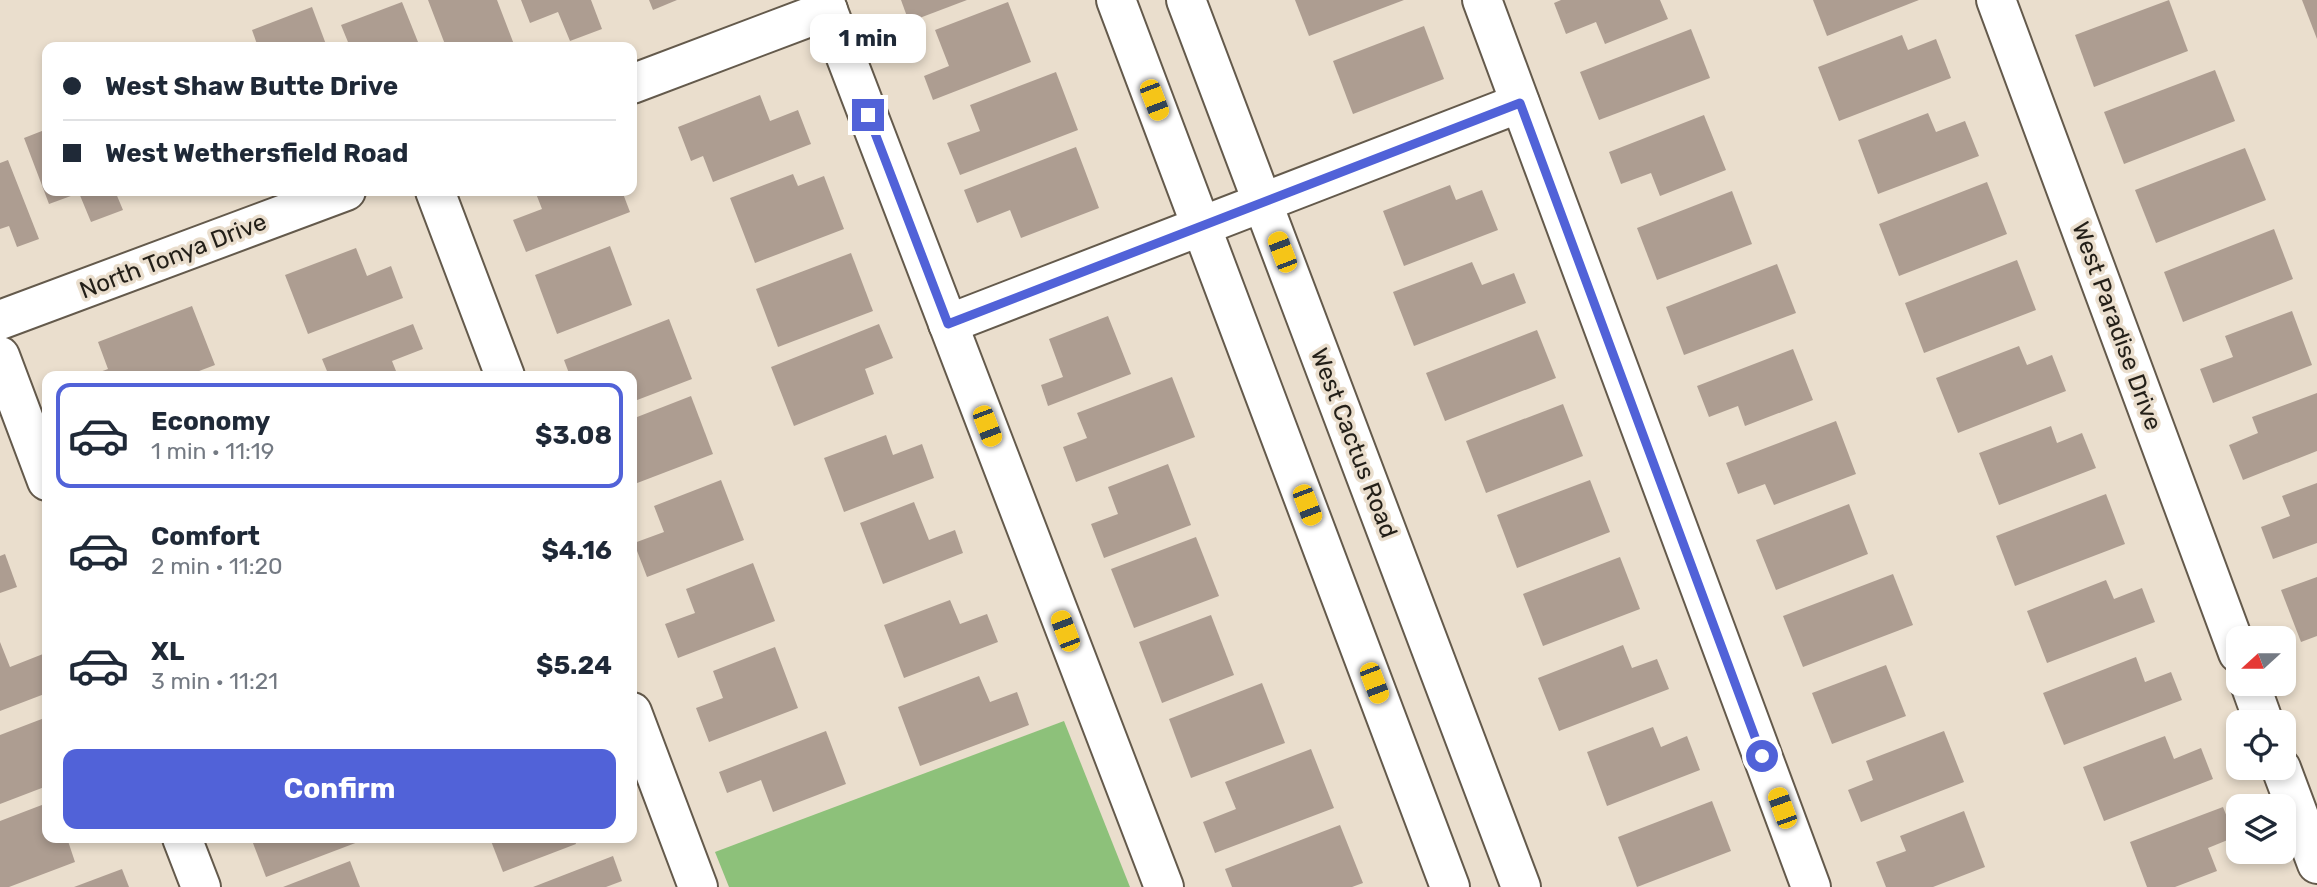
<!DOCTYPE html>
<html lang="en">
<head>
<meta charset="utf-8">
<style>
  body { margin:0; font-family:Rubik,sans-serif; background:#f6f6f7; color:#1f2937; height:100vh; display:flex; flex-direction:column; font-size:26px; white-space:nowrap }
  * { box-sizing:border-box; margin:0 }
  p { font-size:23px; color:#747a83 }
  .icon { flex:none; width:38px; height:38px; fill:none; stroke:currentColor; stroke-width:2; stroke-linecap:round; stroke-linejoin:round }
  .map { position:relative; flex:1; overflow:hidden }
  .drawer { position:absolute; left:42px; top:371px; width:595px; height:472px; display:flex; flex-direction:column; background:#fff; border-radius:14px; box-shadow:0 4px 10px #0003 }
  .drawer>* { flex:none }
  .top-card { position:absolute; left:42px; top:42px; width:595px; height:154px; border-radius:14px; box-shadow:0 4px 10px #0003; display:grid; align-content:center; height:154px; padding:0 21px; background:#fff }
  .needle { width:46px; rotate:249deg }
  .buttons { position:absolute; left:2226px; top:626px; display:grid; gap:14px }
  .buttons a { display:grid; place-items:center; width:70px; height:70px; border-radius:14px; background:#fff; box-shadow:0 4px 10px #0003; font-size:35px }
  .end { position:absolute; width:32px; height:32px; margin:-16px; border:9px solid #5162d8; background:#fff; box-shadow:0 0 0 4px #fff }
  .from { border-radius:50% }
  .bubble { position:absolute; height:49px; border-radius:14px; background:#fff; box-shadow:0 4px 10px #0003; font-size:23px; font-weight:700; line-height:49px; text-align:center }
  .car { position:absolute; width:21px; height:42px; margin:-21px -10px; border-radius:9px; box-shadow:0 0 5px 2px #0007; background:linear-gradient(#f5c518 24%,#345 0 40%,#f5c518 0 76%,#345 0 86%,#f5c518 0) }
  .top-card b { display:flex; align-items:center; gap:24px; height:66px; font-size:26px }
  .top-card b+b { border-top:2px solid #e0e1e3 }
  .top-card i { width:18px; height:18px; background:#1f2937 }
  ul { padding:12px 0 0; list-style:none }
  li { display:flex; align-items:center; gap:21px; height:105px; margin:0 14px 10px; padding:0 7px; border:4px solid transparent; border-radius:14px }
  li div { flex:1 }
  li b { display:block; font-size:26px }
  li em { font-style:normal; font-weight:700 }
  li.active { border-color:#5162d8 }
  li>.icon { width:63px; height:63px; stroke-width:1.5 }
  .primary-button { display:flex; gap:14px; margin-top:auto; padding:14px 21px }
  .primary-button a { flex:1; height:80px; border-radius:14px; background:#5162d8; color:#fff; font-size:28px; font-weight:700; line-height:80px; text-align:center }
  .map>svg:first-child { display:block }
</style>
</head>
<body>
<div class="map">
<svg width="2317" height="887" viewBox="0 0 2317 887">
  <rect width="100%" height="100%" fill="#eadecd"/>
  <!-- green -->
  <polygon fill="#8dc17a" points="1064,721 1130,887 729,887 715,852"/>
  <!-- building -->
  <g fill="#ad9d91">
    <polygon points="428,0 497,0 515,47 476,47 475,44 466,47 446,47"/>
    <polygon points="521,0 591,0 602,29 570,41 558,12 530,23"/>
    <polygon points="649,0 677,0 653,10"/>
    <polygon points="901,0 967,0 909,22"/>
    <polygon points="1295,0 1404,0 1309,36"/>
    <polygon points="1561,0 1660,0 1668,19 1605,44 1596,22 1566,34 1554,3"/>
    <polygon points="1813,0 1919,0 1827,36"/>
    <polygon points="2169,0 2188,51 2094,87 2075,35"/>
    <polygon points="2302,0 2317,0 2317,39"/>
    <polygon points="402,2 420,47 350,47 341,25"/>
    <polygon points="1008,2 1031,62 933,100 924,76 949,66 935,30"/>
    <polygon points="312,7 327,47 258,47 252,30"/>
    <polygon points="1424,26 1444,79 1353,114 1333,61"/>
    <polygon points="1691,29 1710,78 1599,120 1580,72"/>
    <polygon points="1902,35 1908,50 1936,39 1951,78 1839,121 1818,67"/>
    <polygon points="2215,70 2235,121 2124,164 2104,112"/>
    <polygon points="1056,72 1078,130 960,175 947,143 980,131 970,105"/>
    <polygon points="760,95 770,121 798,110 811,144 713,182 703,156 691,161 678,127"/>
    <polygon points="1928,113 1936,132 1965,121 1979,156 1878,194 1858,140"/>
    <polygon points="1704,115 1726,170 1660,196 1651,173 1621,184 1609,152"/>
    <polygon points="47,129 47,191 115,191 123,210 91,222 79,193 49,204 24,138"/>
    <polygon points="1076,147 1099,208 1021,238 1010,210 977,223 964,190"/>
    <polygon points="2245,148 2266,200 2156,243 2135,190"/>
    <polygon points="8,160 39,239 17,247 9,226 0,229 0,163"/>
    <polygon points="793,174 798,186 824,176 844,229 755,263 730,198"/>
    <polygon points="1987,182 2007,234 1899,276 1879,224"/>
    <polygon points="1450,185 1456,200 1482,190 1498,230 1404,266 1383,211"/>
    <polygon points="535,191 622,191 630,212 526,252 513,220 542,209"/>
    <polygon points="1732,191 1752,244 1657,280 1637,228"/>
    <polygon points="2274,229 2293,279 2183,322 2164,272"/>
    <polygon points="610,246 632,305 557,334 535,275"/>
    <polygon points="356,248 367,276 391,266 403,298 308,334 285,275"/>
    <polygon points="851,253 873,311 778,347 756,289"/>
    <polygon points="2017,260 2036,310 1924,353 1905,303"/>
    <polygon points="1472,262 1482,285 1514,273 1526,303 1414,346 1393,292"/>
    <polygon points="1777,264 1796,313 1684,355 1666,307"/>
    <polygon points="192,306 215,365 186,376 89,376 108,369 98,342"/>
    <polygon points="2292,311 2312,365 2213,403 2200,369 2233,357 2225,336"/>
    <polygon points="1108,316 1131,374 1048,406 1041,385 1063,377 1049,339"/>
    <polygon points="669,319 692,379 632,402 632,376 570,376 564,360"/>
    <polygon points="413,324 423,349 392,361 398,376 329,376 322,359"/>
    <polygon points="879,324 893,358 865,369 874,394 794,426 771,367"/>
    <polygon points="1537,330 1556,378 1445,421 1426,373"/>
    <polygon points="2019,346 2027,365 2052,355 2066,391 1958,433 1936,378"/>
    <polygon points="1793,349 1813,400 1745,426 1738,406 1709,417 1697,386"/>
    <polygon points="1172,377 1195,437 1076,482 1063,447 1087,438 1077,413"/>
    <polygon points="2317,393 2317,451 2243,480 2229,445 2258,433 2252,417"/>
    <polygon points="691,396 713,454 632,485 632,419"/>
    <polygon points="1563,404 1583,456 1486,493 1466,441"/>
    <polygon points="1836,421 1856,474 1774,505 1765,484 1738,494 1726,463"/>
    <polygon points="2051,426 2057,443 2082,433 2096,468 1999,505 1979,453"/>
    <polygon points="886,435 893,455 922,444 934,478 844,512 824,458"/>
    <polygon points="1168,464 1191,525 1104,558 1091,524 1118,514 1108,487"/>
    <polygon points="721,480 744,540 647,577 634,543 664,532 654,506"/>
    <polygon points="1590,480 1610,532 1517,568 1497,515"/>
    <polygon points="2317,483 2317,543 2273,559 2261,527 2290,516 2282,496"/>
    <polygon points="2106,494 2125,544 2015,586 1996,536"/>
    <polygon points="914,502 929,540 955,530 963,553 883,584 860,523"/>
    <polygon points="1849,504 1868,554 1776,590 1756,540"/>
    <polygon points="1196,537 1219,596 1134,628 1111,569"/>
    <polygon points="5,554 17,587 0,593 0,556"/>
    <polygon points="1620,557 1640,609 1543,646 1523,594"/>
    <polygon points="753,563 775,621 678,658 665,624 695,613 686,589"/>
    <polygon points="1893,574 1913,625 1803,667 1783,616"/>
    <polygon points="2317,577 2317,636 2301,642 2281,590"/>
    <polygon points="2106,580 2114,599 2142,588 2155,622 2047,663 2027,611"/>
    <polygon points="950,600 960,624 987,614 998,642 904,678 884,625"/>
    <polygon points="1211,615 1234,675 1162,703 1139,642"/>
    <polygon points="0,642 10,667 43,654 47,664 47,693 0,711"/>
    <polygon points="1623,645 1632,668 1657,659 1669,689 1559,731 1538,678"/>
    <polygon points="775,647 798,708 709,742 696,708 723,698 713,671"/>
    <polygon points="2136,657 2145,682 2171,672 2182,700 2064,745 2043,693"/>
    <polygon points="1886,665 1906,716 1832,744 1812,693"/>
    <polygon points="979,676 990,702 1017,692 1029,725 920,766 898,707"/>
    <polygon points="1262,683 1285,743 1191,778 1169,719"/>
    <polygon points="47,717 47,786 0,804 0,735"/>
    <polygon points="1653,727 1661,747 1687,736 1700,770 1607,806 1587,752"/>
    <polygon points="826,731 846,784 773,812 761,780 727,793 719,772"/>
    <polygon points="1944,731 1964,782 1861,822 1848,790 1873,780 1866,761"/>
    <polygon points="2165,736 2174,759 2201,748 2213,779 2104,821 2083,767"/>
    <polygon points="1311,749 1334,808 1215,853 1203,822 1236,809 1225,782"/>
    <polygon points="1712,801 1731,851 1637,887 1618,837"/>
    <polygon points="47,803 47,838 67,838 75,862 9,887 0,887 0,821"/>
    <polygon points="2223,807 2235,837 2208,848 2217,871 2175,887 2147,887 2130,842"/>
    <polygon points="1964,811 1985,867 1933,887 1886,887 1876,862 1906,851 1900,836"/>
    <polygon points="1340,825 1363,883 1352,887 1232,887 1225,869"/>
    <polygon points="251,838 356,838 358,842 266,877"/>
    <polygon points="499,838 574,838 576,844 503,872 491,841"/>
    <polygon points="613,856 622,881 606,887 533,887"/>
    <polygon points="350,861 360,887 283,887"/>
    <polygon points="122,869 129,887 74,887"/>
  </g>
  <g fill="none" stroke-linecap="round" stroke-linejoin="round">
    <!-- minor casing -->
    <g stroke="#645a4c" stroke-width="42">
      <g id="minor">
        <polyline points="824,0 1164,887"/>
        <polyline points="1116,0 1450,887"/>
        <polyline points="1186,0 1521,887"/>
        <polyline points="1482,0 1811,887"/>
        <polyline points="1996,0 2238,653"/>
        <polyline points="632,84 828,10"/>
        <polyline points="435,191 505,376"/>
        <polyline points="0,320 346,191"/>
        <polyline points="948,324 1520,103"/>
        <polyline points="0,356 47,481"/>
        <polyline points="2250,684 2264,723"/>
        <polyline points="632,712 698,887"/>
        <polyline points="2281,768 2317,864"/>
        <polyline points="182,838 201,887"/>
      </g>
    </g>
    <!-- minor -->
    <use href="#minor" stroke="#fff" stroke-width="38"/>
  </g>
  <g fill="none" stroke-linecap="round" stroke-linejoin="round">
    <!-- route -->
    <polyline stroke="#5162d8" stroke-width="9" points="868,115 948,324 1520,103 1762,756"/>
  </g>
  <g text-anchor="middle" stroke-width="7" stroke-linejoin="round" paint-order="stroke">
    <!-- street labels -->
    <g font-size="24" fill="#231f18" stroke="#eadecd">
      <text transform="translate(173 256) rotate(-21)" y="8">North Tonya Drive</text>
      <text transform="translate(2117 326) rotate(70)" y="8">West Paradise Drive</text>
      <text transform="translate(1354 443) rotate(69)" y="8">West Cactus Road</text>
    </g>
  </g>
</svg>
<div class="buttons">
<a><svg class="needle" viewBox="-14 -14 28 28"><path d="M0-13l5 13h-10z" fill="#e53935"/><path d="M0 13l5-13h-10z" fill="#747a83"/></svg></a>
<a><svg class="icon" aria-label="locate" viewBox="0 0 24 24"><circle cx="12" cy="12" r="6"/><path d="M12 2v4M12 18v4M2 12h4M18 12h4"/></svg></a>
<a><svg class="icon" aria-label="layers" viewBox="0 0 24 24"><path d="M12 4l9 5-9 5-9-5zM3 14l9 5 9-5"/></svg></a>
</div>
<i class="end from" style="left:1762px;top:756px"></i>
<i class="end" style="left:868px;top:115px"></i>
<div class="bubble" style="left:810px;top:14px;width:116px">1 min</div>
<i class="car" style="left:1154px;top:100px;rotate:159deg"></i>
<i class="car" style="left:1282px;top:252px;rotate:339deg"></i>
<i class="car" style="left:987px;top:426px;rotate:159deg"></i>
<i class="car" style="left:1307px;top:505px;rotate:159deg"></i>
<i class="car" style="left:1065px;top:631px;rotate:339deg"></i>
<i class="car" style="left:1374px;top:683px;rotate:159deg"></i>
<i class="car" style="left:1782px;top:808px;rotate:340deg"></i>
<div class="top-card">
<b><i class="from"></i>West Shaw Butte Drive</b>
<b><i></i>West Wethersfield Road</b>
</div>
<section class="drawer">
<ul>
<li class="active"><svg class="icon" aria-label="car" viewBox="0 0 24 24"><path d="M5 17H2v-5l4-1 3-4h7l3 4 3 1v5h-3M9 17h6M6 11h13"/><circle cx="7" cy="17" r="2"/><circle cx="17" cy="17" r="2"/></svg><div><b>Economy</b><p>1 min · 11:19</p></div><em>$3.08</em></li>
<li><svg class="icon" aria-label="car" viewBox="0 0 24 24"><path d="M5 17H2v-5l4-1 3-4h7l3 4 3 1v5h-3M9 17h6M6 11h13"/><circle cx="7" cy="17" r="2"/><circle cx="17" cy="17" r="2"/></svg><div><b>Comfort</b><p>2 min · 11:20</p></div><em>$4.16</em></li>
<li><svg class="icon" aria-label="car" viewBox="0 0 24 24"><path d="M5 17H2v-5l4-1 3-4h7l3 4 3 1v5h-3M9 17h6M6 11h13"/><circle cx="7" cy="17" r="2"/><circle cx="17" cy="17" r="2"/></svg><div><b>XL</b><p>3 min · 11:21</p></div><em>$5.24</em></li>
</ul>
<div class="primary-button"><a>Confirm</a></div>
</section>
</div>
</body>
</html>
